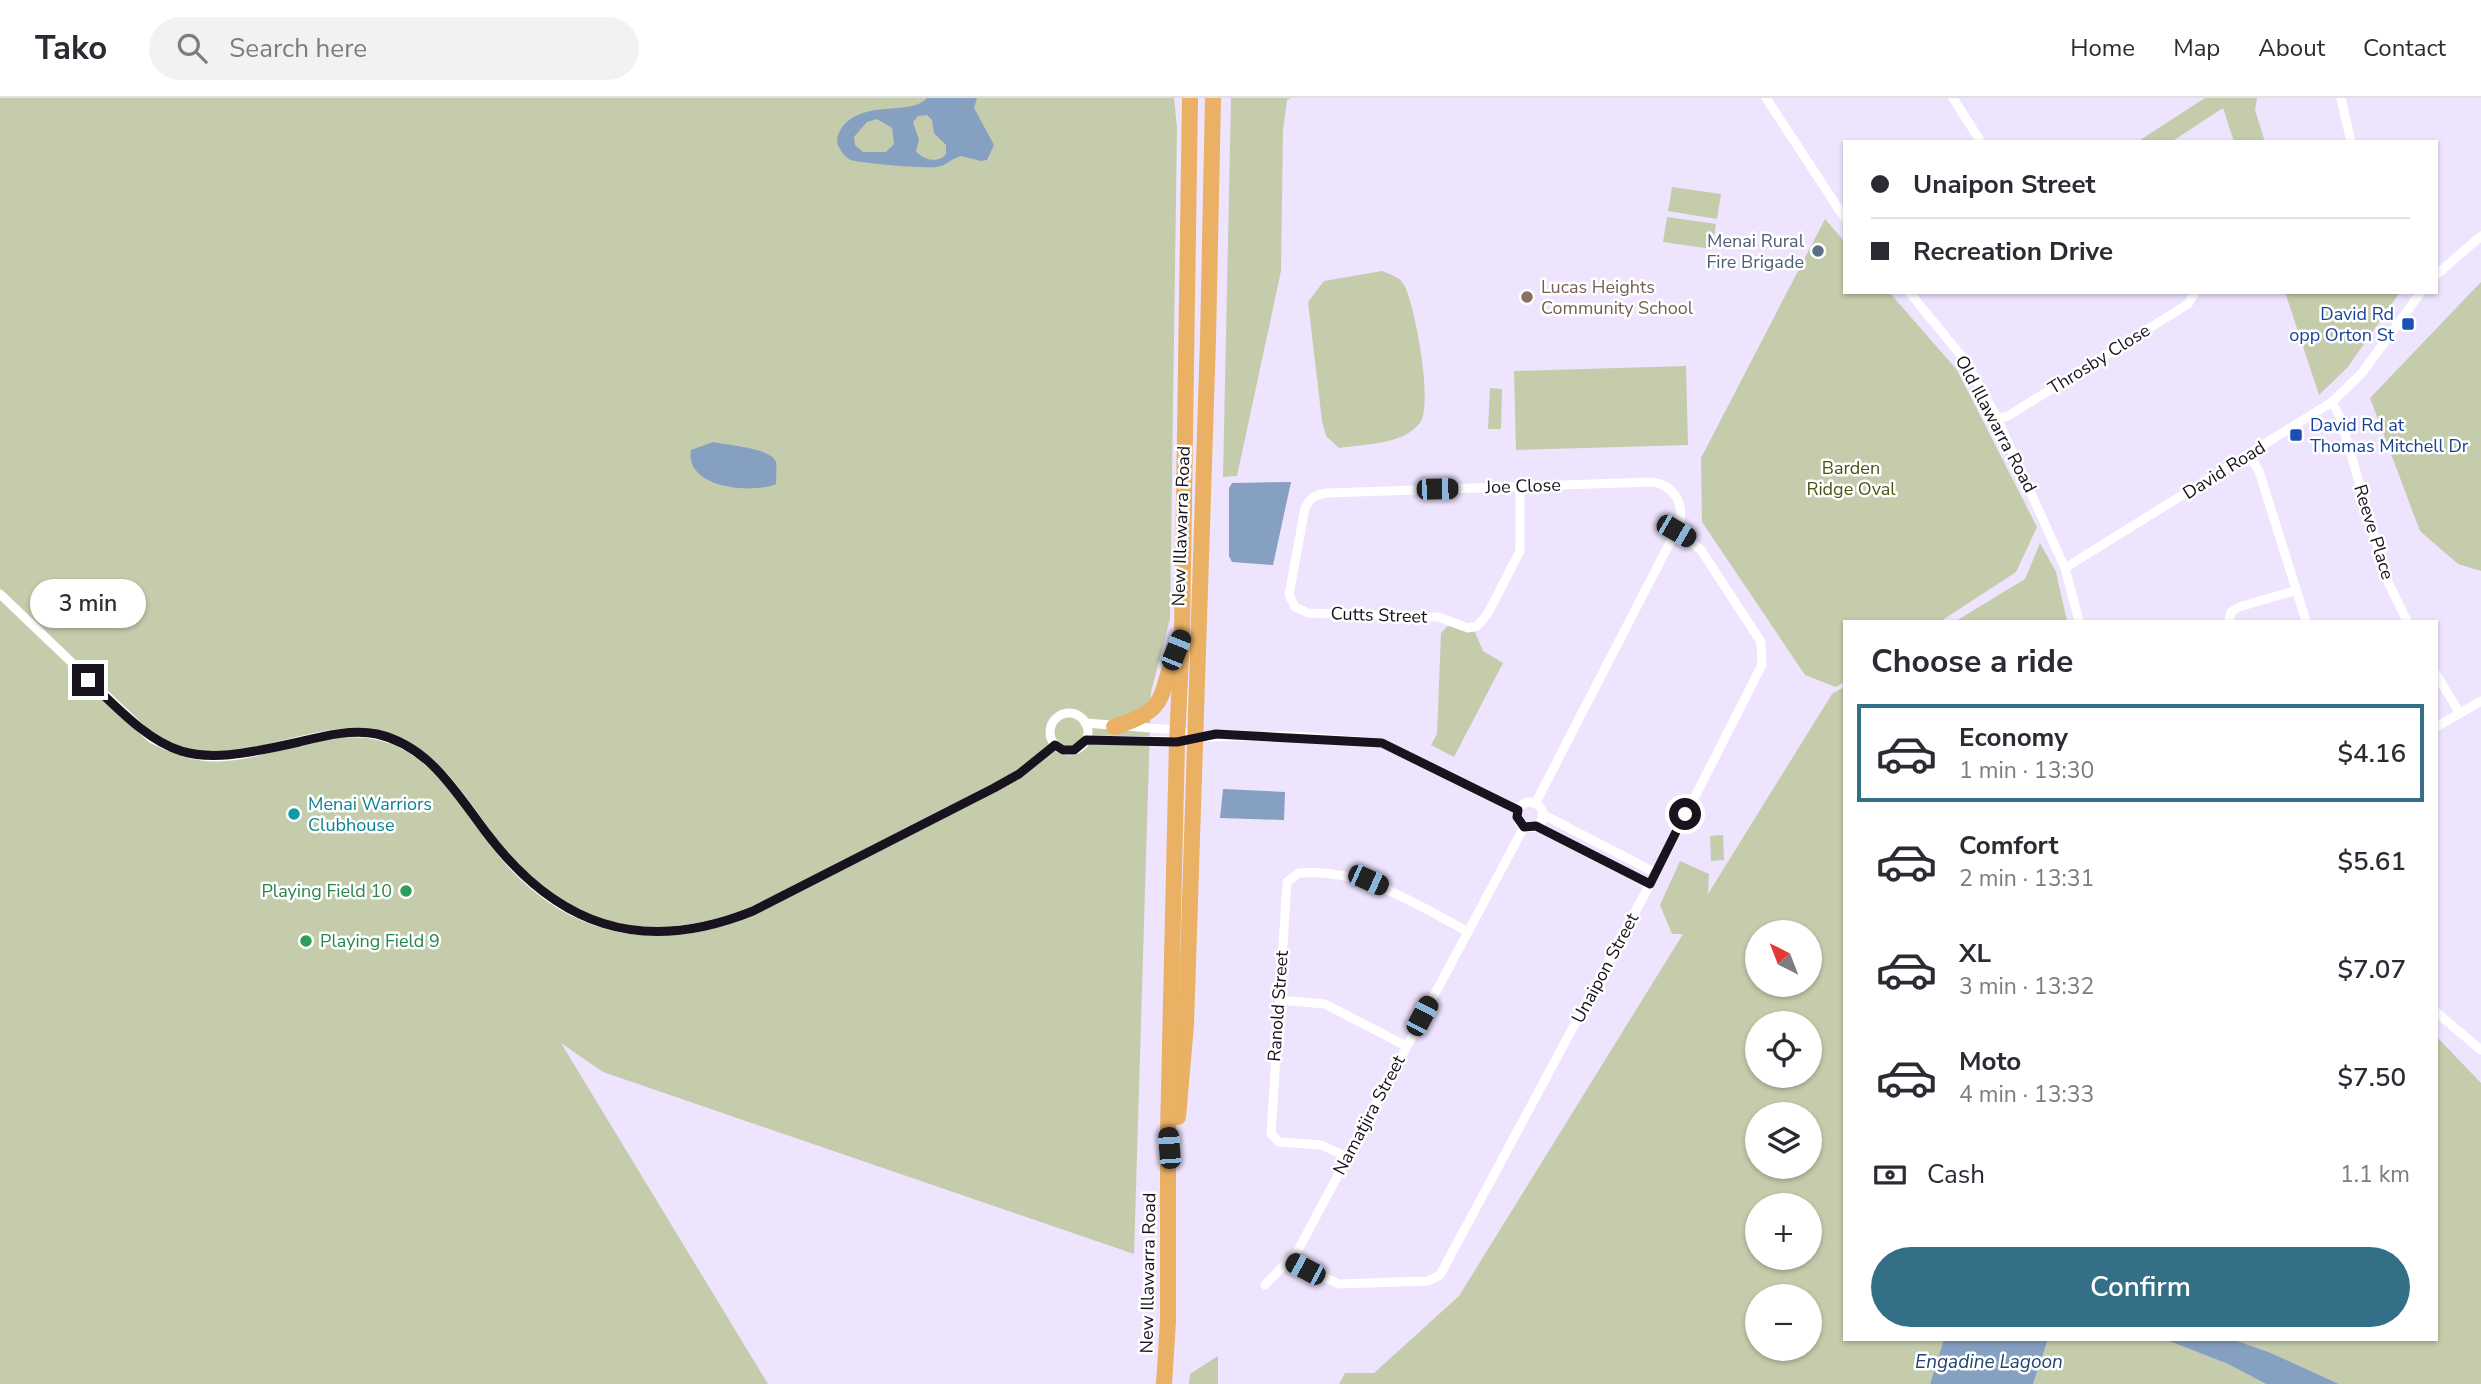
<!DOCTYPE html>
<html lang="en">
<head>
<meta charset="utf-8">
<style>
  body { margin:0; font-family:"Nunito Sans",sans-serif; background:#f2f2f3; color:#2b2b33; height:100vh; display:flex; flex-direction:column; font-size:26px; white-space:nowrap }
  * { box-sizing:border-box; margin:0 }
  p { font-size:23px; color:#7c7c81 }
  .icon { flex:none; width:38px; height:38px; fill:none; stroke:currentColor; stroke-width:2; stroke-linecap:round; stroke-linejoin:round }
  .map { position:relative; flex:1; overflow:hidden }
  .side { position:absolute; left:1843px; top:522px; width:595px; height:721px; display:flex; flex-direction:column; background:#fff; border-radius:0px; box-shadow:0 2px 5px #0004 }
  .side>* { flex:none }
  .top-card { position:absolute; left:1843px; top:42px; width:595px; height:154px; border-radius:0px; box-shadow:0 2px 5px #0004; display:grid; align-content:center; height:154px; padding:0 28px; background:#fff }
  .needle { width:46px; rotate:318deg }
  .controls { position:absolute; left:1745px; top:822px; display:grid; gap:14px }
  .controls a { display:grid; place-items:center; width:77px; height:77px; border-radius:50%; background:#fff; box-shadow:0 2px 5px #0004; font-size:35px }
  .end { position:absolute; width:32px; height:32px; margin:-16px; border:9px solid #18131e; background:#fff; box-shadow:0 0 0 4px #fff }
  .from { border-radius:50% }
  .bubble { position:absolute; height:49px; border-radius:24px; background:#fff; box-shadow:0 2px 5px #0004; font-size:23px; font-weight:600; line-height:49px; text-align:center }
  .car { position:absolute; width:21px; height:42px; margin:-21px -10px; border-radius:9px; box-shadow:0 0 5px 2px #0007; background:linear-gradient(#222 24%,#8ab4d8 0 40%,#222 0 76%,#8ab4d8 0 86%,#222 0) }
  .top-card b { display:flex; align-items:center; gap:24px; height:66px; font-size:26px }
  .top-card b+b { border-top:2px solid #e1e1e2 }
  .top-card i { width:18px; height:18px; background:#2b2b33 }
  ul { padding:0; list-style:none }
  li { display:flex; align-items:center; gap:21px; height:98px; margin:0 14px 10px; padding:0 14px; border:4px solid transparent; border-radius:0px }
  li div { flex:1 }
  li b { display:block; font-size:26px }
  li em { font-style:normal; font-weight:600 }
  li.current { border-color:#336f86 }
  li>.icon { width:63px; height:63px; stroke-width:1.5 }
  h2 { padding:0 28px; font-size:32px; line-height:84px }
  .pay { display:flex; align-items:center; gap:18px; height:77px; padding:0 28px; font-size:26px }
  .pay p { margin-inline-start:auto }
  .primary-button { display:flex; gap:14px; margin-top:auto; padding:14px 28px }
  .primary-button a { flex:1; height:80px; border-radius:42px; background:#336f86; color:#fff; font-size:28px; font-weight:600; line-height:80px; text-align:center }
  header { display:flex; align-items:center; gap:42px; box-sizing:border-box; height:98px; padding:0 35px; background:#fff; border-bottom:2px solid #e1e1e2 }
  header strong { font-size:33px }
  nav { display:flex; gap:38px; margin-inline-start:auto; font-size:24px }
  .search { width:490px; height:63px; background:#f2f2f3; display:flex; align-items:center; gap:18px; box-sizing:border-box; padding:0 24px; border-radius:38px; color:#7c7c81; font-size:26px }
  .map>svg:first-child { display:block }
</style>
</head>
<body>
<header>
<strong>Tako</strong>
<div class="search"><svg class="icon" aria-label="search" viewBox="0 0 24 24"><circle cx="10" cy="10" r="6"/><path d="M15 15l6 6"/></svg>Search here</div>
<nav><a>Home</a><a>Map</a><a>About</a><a>Contact</a></nav>
</header>
<div class="map">
<svg width="2481" height="1286" viewBox="0 0 2481 1286">
  <rect width="100%" height="100%" fill="#eee4fe"/>
  <!-- green -->
  <g fill="#c4ccac" fill-rule="evenodd">
    <polygon points="0,0 1174,0 1177,30 1170,521 1151,594 1134,1156 603,974 561,945 768,1286 0,1286"/>
    <polygon points="1231,0 1291,0 1287,2 1283,32 1281,173 1237,378 1223,379"/>
    <polygon points="2205,0 2257,0 2255,12 2265,44 2234,44 2223,10 2171,44 2137,44"/>
    <polygon points="1672,89 1721,96 1717,121 1668,113"/>
    <polygon points="1667,119 1716,126 1712,151 1663,144"/>
    <polygon points="1825,121 1844,143 1844,194 1889,194 1957,272 2037,429 2016,474 1941,523 1844,523 1844,584 1836,589 1805,577 1702,424 1701,360"/>
    <path d="M1382,173c8,3 18,6 22,14 11,19 30,122 16,138 -18,22 -54,21 -81,25l-13,-12 -4,-15 -14,-119 16,-21z"/>
    <polygon points="2481,184 2481,473 2458,466 2420,433 2370,300"/>
    <polygon points="2285,194 2400,194 2348,269 2319,297"/>
    <polygon points="1686,268 1688,347 1516,352 1514,273"/>
    <polygon points="1490,290 1502,291 1501,331 1488,331"/>
    <polygon points="2040,445 2056,474 2067,523 1956,523 2025,481"/>
    <polygon points="1448,528 1475,534 1483,553 1503,565 1454,659 1431,647 1437,636 1441,535"/>
    <path d="M1844,589v652h100l-14,45h-591l6,-11h29l85,-77 224,-362h-11l-12,-29 20,-44 29,13 -1,20 124,-200zM1757,835h53v52h-53zM1757,926h53v52h-53zM1757,1017h53v52h-53zM1757,1108h53v52h-53zM1757,1199h53v52h-53z"/>
    <polygon points="1723,737 1724,762 1711,763 1710,738"/>
    <polygon points="2436,938 2481,985 2481,1286 2339,1286 2271,1255 2232,1241 2436,1241"/>
    <polygon points="2048,1241 2164,1241 2228,1266 2266,1286 2033,1286"/>
    <polygon points="1218,1258 1218,1286 1189,1286 1190,1276"/>
  </g>
  <!-- water -->
  <g fill="#86a0c1" fill-rule="evenodd">
    <path d="M927,0h50l-3,10 20,37 -7,15 -6,1 -20,-5c-9,2 -15,10 -24,11 -10,2 -78,-4 -86,-7 -5,-2 -9,-7 -11,-11 -5,-7 -3,-13 1,-20 21,-31 69,-12 86,-31zM927,17l5,5 2,13 12,12v9c-8,10 -23,6 -30,-3l3,-11 -6,-18 5,-6zM877,21l15,9 2,16 -8,8h-23l-8,-7 -1,-8 13,-15z"/>
    <path d="M713,344c13,3 59,6 63,20 1,5 0,16 0,22 -22,10 -92,5 -85,-34z"/>
    <polygon points="1291,384 1273,467 1232,464 1229,458 1229,390 1232,385"/>
    <polygon points="1223,691 1285,694 1284,722 1220,720"/>
    <polygon points="1944,1241 2048,1241 2033,1286 1930,1286"/>
    <polygon points="2164,1241 2232,1241 2271,1255 2339,1286 2266,1286 2228,1266"/>
  </g>
  <g fill="none" stroke-linecap="round" stroke-linejoin="round">
    <!-- minor -->
    <g stroke="#fff" stroke-width="9">
      <polyline points="1766,0 1844,119"/>
      <polyline points="1953,0 1981,44"/>
      <polyline points="2341,0 2351,44"/>
      <polyline points="2436,177 2481,138"/>
      <polyline points="1909,194 1964,261 1994,314 2065,470 2079,523"/>
      <polyline points="2332,304 2340,319 2388,484 2407,523"/>
      <polyline points="1997,321 2008,318 2188,206 2195,194"/>
      <polyline points="2249,357 2259,373 2306,523"/>
      <path d="M1520,389v64l-33,64 -10,11 -9,2 -30,-11 -130,-4 -13,-6 -6,-12 16,-87c5,-10 11,-14 22,-15l325,-11c21,3 32,20 28,41l-145,281"/>
      <polyline points="2065,470 2332,304 2362,275 2421,194"/>
      <path d="M0,496l152,145c21,10 43,19 66,18 60,-2 123,-43 182,-14 43,21 66,63 94,100 68,89 156,109 259,68l241,-123 25,-14 36,-29"/>
      <polyline points="2229,523 2231,514 2239,509 2297,492"/>
      <polyline points="2436,576 2459,614"/>
      <circle cx="1069" cy="634" r="19"/>
      <polyline points="1085,625 1177,632 1194,638"/>
      <polyline points="2436,629 2481,603"/>
      <polyline points="1193,639 1293,638 1382,645 1518,712"/>
      <polyline points="1086,642 1180,643"/>
      <circle cx="1530" cy="717" r="13"/>
      <polyline points="1542,716 1656,775"/>
      <polyline points="1536,728 1650,786"/>
      <polyline points="1279,902 1325,906 1406,948"/>
      <polyline points="2436,914 2481,952"/>
      <path d="M1348,1059l-27,-12 -42,-3 -8,-8 16,-252 12,-9c64,-5 114,30 168,58"/>
      <polyline points="1290,1164 1339,1186 1428,1183 1440,1177 1656,775 1762,567 1761,544 1701,452 1676,433"/>
      <polyline points="1265,1187 1297,1154 1524,729"/>
    </g>
    <!-- trunk -->
    <g stroke="#eab064" stroke-width="16">
      <path d="M1114,629c58,-18 43,-31 63,-79"/>
      <polyline points="1178,1019 1186,927 1208,241 1213,0"/>
      <polyline points="1164,1286 1168,1223 1168,1034 1177,644 1182,537 1190,0"/>
    </g>
  </g>
  <g fill="none" stroke-linecap="round" stroke-linejoin="round">
    <!-- route -->
    <path stroke="#18131e" stroke-width="9" d="M88,582c82,81 97,88 211,62 25,-6 52,-13 78,-8 52,12 78,57 108,97 71,95 156,125 268,80l241,-123 25,-14 36,-29 8,5h11l12,-10 91,2 39,-8 166,9 136,67 -1,7 7,10 12,-1 114,58 35,-70"/>
  </g>
  <!-- markers -->
  <circle fill="#5c6f8a" stroke="#fff" stroke-width="2.5" cx="1818" cy="153" r="7"/>
  <circle fill="#8d6e63" stroke="#fff" stroke-width="2.5" cx="1527" cy="199" r="7"/>
  <g fill="#1a4fb4" stroke="#fff" stroke-width="2.5">
    <rect x="2401" y="219" width="14" height="14" rx="3.5"/>
    <rect x="2289" y="330" width="14" height="14" rx="3.5"/>
  </g>
  <circle fill="#0f9aa8" stroke="#fff" stroke-width="2.5" cx="294" cy="716" r="7"/>
  <g fill="#2e9e5b" stroke="#fff" stroke-width="2.5">
    <circle cx="406" cy="793" r="7"/>
    <circle cx="306" cy="843" r="7"/>
  </g>
  <g text-anchor="middle" stroke-width="5" stroke-linejoin="round" paint-order="stroke">
    <!-- service labels -->
    <g font-size="18" fill="#4e5e75" stroke="#fff" text-anchor="end">
      <text x="1804" y="149">Menai Rural<tspan x="1804" dy="21">Fire Brigade</tspan></text>
    </g>
    <!-- education labels -->
    <g font-size="18" fill="#785e54" stroke="#fff" text-anchor="start">
      <text x="1541" y="195">Lucas Heights<tspan x="1541" dy="21">Community School</tspan></text>
    </g>
    <!-- transit labels -->
    <g font-size="18" fill="#164399" stroke="#fff" text-anchor="end">
      <text x="2394" y="222">David Rd<tspan x="2394" dy="21">opp Orton St</tspan></text>
      <text x="2310" y="333" text-anchor="start">David Rd at<tspan x="2310" dy="21">Thomas Mitchell Dr</tspan></text>
    </g>
    <!-- street labels -->
    <g font-size="18" fill="#18131e" stroke="#fff">
      <text transform="translate(2099 261) rotate(-32)" y="6">Throsby Close</text>
      <text transform="translate(1996 326) rotate(62)" y="6">Old Illawarra Road</text>
      <text transform="translate(2224 372) rotate(-32)" y="6">David Road</text>
      <text transform="translate(1523 388) rotate(-2)" y="6">Joe Close</text>
      <text transform="translate(1181 428) rotate(-88)" y="6">New Illawarra Road</text>
      <text transform="translate(2374 434) rotate(73)" y="6">Reeve Place</text>
      <text transform="translate(1379 517) rotate(2)" y="6">Cutts Street</text>
      <text transform="translate(1605 870) rotate(-62)" y="6">Unaipon Street</text>
      <text transform="translate(1278 908) rotate(-86)" y="6">Ranold Street</text>
      <text transform="translate(1369 1017) rotate(-62)" y="6">Namatjira Street</text>
      <text transform="translate(1148 1175) rotate(-89)" y="6">New Illawarra Road</text>
    </g>
    <!-- park labels -->
    <g font-size="18" fill="#485314" stroke="#fff">
      <text x="1851" y="376">Barden<tspan x="1851" dy="21">Ridge Oval</tspan></text>
    </g>
    <!-- culture labels -->
    <g font-size="18" fill="#0d838f" stroke="#fff" text-anchor="start">
      <text x="308" y="712">Menai Warriors<tspan x="308" dy="21">Clubhouse</tspan></text>
    </g>
    <!-- leisure labels -->
    <g font-size="18" fill="#27864d" stroke="#fff" text-anchor="end">
      <text x="392" y="799">Playing Field 10</text>
      <text x="320" y="849" text-anchor="start">Playing Field 9</text>
    </g>
    <!-- water labels -->
    <g font-size="19" font-style="italic" fill="#204470" stroke="#fff">
      <text x="1989" y="1270">Engadine Lagoon</text>
    </g>
  </g>
</svg>
<div class="controls">
<a><svg class="needle" viewBox="-14 -14 28 28"><path d="M0-13l5 13h-10z" fill="#e53935"/><path d="M0 13l5-13h-10z" fill="#7c7c81"/></svg></a>
<a><svg class="icon" aria-label="locate" viewBox="0 0 24 24"><circle cx="12" cy="12" r="6"/><path d="M12 2v4M12 18v4M2 12h4M18 12h4"/></svg></a>
<a><svg class="icon" aria-label="layers" viewBox="0 0 24 24"><path d="M12 4l9 5-9 5-9-5zM3 14l9 5 9-5"/></svg></a>
<a>+</a>
<a>−</a>
</div>
<i class="end from" style="left:1685px;top:716px"></i>
<i class="end" style="left:88px;top:582px"></i>
<div class="bubble" style="left:30px;top:481px;width:116px">3 min</div>
<i class="car" style="left:1437px;top:391px;rotate:89deg"></i>
<i class="car" style="left:1676px;top:433px;rotate:120deg"></i>
<i class="car" style="left:1176px;top:552px;rotate:22deg"></i>
<i class="car" style="left:1368px;top:782px;rotate:114deg"></i>
<i class="car" style="left:1422px;top:918px;rotate:28deg"></i>
<i class="car" style="left:1169px;top:1050px;rotate:356deg"></i>
<i class="car" style="left:1305px;top:1171px;rotate:298deg"></i>
<div class="top-card">
<b><i class="from"></i>Unaipon Street</b>
<b><i></i>Recreation Drive</b>
</div>
<section class="side">
<h2>Choose a ride</h2>
<ul>
<li class="current"><svg class="icon" aria-label="car" viewBox="0 0 24 24"><path d="M5 17H2v-5l4-1 3-4h7l3 4 3 1v5h-3M9 17h6M6 11h13"/><circle cx="7" cy="17" r="2"/><circle cx="17" cy="17" r="2"/></svg><div><b>Economy</b><p>1 min · 13:30</p></div><em>$4.16</em></li>
<li><svg class="icon" aria-label="car" viewBox="0 0 24 24"><path d="M5 17H2v-5l4-1 3-4h7l3 4 3 1v5h-3M9 17h6M6 11h13"/><circle cx="7" cy="17" r="2"/><circle cx="17" cy="17" r="2"/></svg><div><b>Comfort</b><p>2 min · 13:31</p></div><em>$5.61</em></li>
<li><svg class="icon" aria-label="car" viewBox="0 0 24 24"><path d="M5 17H2v-5l4-1 3-4h7l3 4 3 1v5h-3M9 17h6M6 11h13"/><circle cx="7" cy="17" r="2"/><circle cx="17" cy="17" r="2"/></svg><div><b>XL</b><p>3 min · 13:32</p></div><em>$7.07</em></li>
<li><svg class="icon" aria-label="car" viewBox="0 0 24 24"><path d="M5 17H2v-5l4-1 3-4h7l3 4 3 1v5h-3M9 17h6M6 11h13"/><circle cx="7" cy="17" r="2"/><circle cx="17" cy="17" r="2"/></svg><div><b>Moto</b><p>4 min · 13:33</p></div><em>$7.50</em></li>
</ul>
<div class="pay"><svg class="icon" aria-label="cash" viewBox="0 0 24 24"><path d="M3 7h18v10H3z"/><circle cx="12" cy="12" r="2"/></svg>Cash<p>1.1 km</p></div>
<div class="primary-button"><a>Confirm</a></div>
</section>
</div>
</body>
</html>
